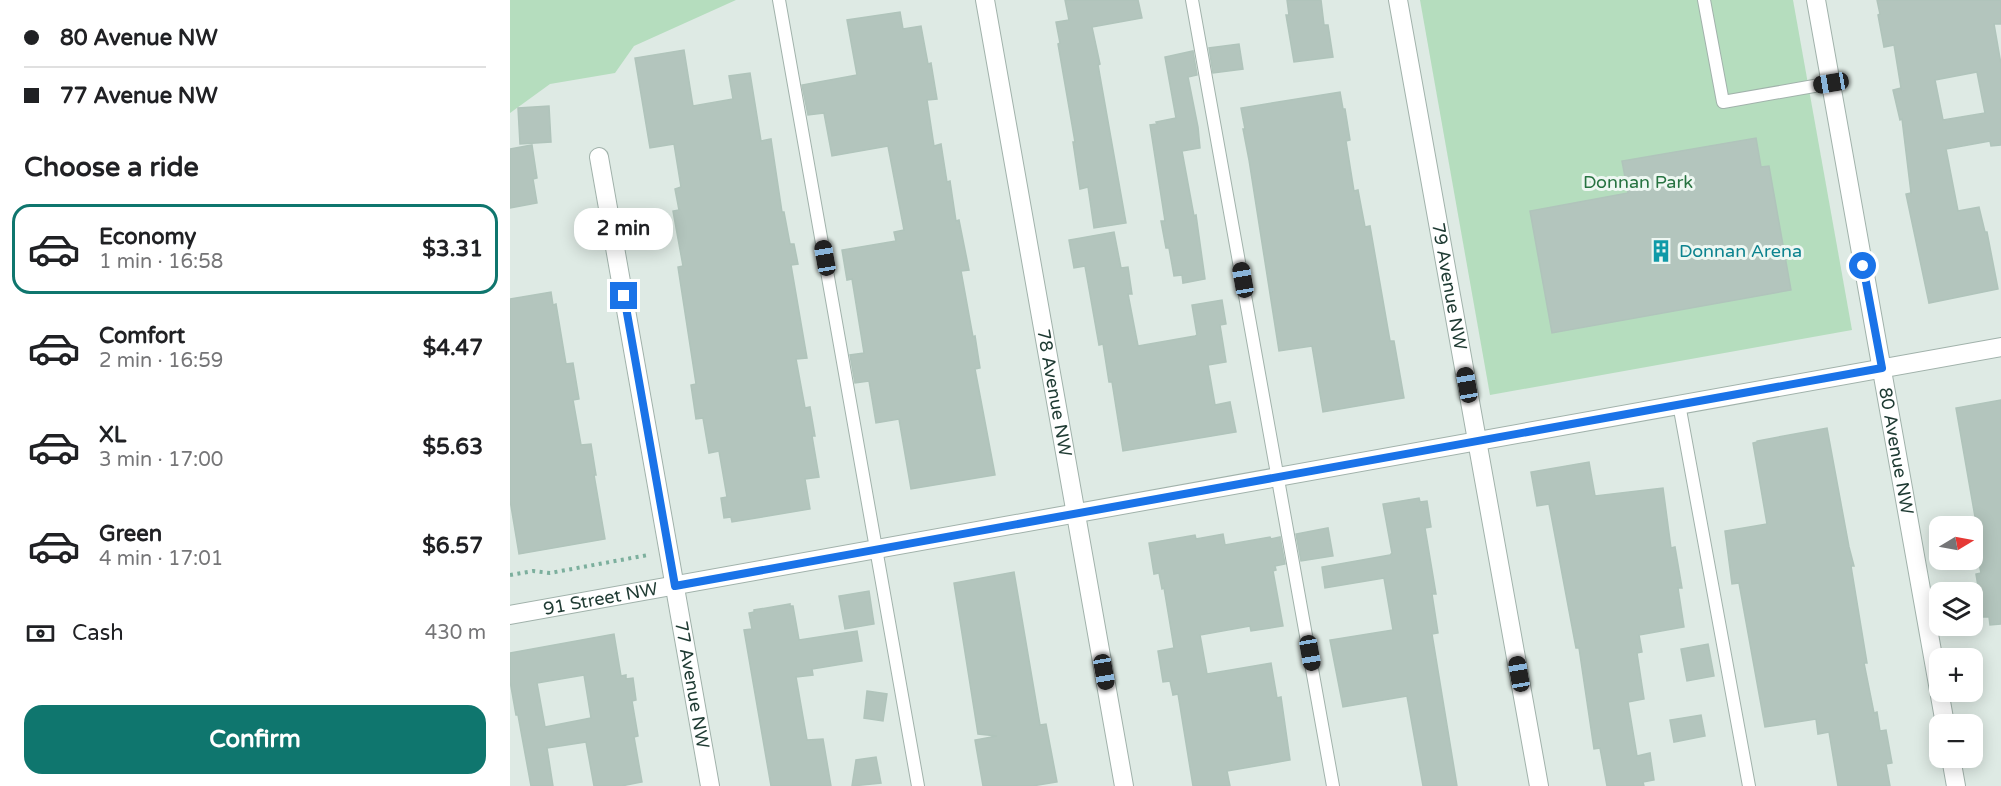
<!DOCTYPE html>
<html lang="en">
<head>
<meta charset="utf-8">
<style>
  body { margin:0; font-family:"Varela Round",sans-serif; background:#f2f2f2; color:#202124; height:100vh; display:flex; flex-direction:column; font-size:22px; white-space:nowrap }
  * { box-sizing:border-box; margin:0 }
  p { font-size:20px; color:#757577 }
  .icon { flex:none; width:33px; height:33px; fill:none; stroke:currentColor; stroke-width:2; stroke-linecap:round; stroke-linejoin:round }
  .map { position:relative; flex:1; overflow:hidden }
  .sheet { display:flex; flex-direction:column; background:#fff; width:510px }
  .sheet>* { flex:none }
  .banner { display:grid; align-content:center; height:132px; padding:0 24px; background:#fff }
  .needle { width:39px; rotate:80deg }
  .controls { position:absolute; left:1419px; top:516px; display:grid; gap:12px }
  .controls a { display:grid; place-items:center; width:54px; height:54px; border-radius:12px; background:#fff; box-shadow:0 3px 15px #0003; font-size:30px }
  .end { position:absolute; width:27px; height:27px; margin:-14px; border:8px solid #1a73e8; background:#fff; box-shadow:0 0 0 3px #fff }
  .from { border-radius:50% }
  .bubble { position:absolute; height:42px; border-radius:18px; background:#fff; box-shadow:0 3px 15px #0003; font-size:20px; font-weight:800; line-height:42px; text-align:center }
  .car { position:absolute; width:18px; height:36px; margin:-18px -9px; border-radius:8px; box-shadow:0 0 4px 2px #0007; background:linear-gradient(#222 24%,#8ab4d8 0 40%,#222 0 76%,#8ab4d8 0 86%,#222 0) }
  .banner b { display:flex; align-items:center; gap:21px; height:57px; font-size:22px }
  .banner b+b { border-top:2px solid #e0e0e0 }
  .banner i { width:15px; height:15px; background:#202124 }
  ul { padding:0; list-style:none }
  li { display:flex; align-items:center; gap:18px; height:90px; margin:0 12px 9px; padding:0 12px; border:3px solid transparent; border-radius:18px }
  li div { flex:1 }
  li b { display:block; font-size:22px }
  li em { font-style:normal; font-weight:800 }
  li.selected { border-color:#0f766e }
  li>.icon { width:54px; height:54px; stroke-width:1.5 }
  h2 { padding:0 24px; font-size:27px; line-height:72px }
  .pay { display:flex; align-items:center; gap:15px; height:66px; padding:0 24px; font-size:22px }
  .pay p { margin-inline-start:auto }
  .button { display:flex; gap:12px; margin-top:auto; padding:12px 24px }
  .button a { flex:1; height:69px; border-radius:18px; background:#0f766e; color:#fff; font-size:24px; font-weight:800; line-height:69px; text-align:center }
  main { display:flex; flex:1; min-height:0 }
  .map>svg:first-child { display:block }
</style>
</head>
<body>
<main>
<section class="sheet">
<div class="banner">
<b><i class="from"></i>80 Avenue NW</b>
<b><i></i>77 Avenue NW</b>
</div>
<h2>Choose a ride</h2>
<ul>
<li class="selected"><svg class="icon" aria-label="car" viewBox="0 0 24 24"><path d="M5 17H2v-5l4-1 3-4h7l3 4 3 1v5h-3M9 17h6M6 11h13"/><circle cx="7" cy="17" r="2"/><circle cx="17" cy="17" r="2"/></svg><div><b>Economy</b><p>1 min · 16:58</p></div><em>$3.31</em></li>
<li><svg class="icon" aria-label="car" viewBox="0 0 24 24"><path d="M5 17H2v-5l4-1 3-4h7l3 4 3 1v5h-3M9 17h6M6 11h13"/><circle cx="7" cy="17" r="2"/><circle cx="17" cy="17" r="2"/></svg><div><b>Comfort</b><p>2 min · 16:59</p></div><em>$4.47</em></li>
<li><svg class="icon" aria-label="car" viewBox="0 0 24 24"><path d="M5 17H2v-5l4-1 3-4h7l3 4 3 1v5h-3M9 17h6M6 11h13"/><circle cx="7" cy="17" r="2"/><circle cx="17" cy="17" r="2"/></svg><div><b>XL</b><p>3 min · 17:00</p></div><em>$5.63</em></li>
<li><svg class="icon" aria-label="car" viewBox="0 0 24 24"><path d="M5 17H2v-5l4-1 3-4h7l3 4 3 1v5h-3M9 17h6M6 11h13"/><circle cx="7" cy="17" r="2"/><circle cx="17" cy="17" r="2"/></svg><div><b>Green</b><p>4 min · 17:01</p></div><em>$6.57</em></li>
</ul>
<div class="pay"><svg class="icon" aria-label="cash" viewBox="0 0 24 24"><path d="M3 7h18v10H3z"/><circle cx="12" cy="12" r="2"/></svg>Cash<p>430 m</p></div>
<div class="button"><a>Confirm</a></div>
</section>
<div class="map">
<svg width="1491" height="786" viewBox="0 0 1491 786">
  <rect width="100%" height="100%" fill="#deeae4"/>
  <!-- green -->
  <g fill="#b5ddbe">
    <polygon points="0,0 226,0 124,46 105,73 40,84 0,113"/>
    <polygon points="910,0 1283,0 1342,330 980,395"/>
  </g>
  <!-- building -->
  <g fill="#b3c5bd" stroke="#b0c4bb" stroke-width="1.5" fill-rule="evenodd">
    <polygon points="555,0 628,0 632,18 582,27 590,64 588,65 616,223 584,228 578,187 570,189 563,142 565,142 548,44 550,43 546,22 559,20"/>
    <polygon points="777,0 811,0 814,25 818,25 823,57 784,62 776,15 779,15"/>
    <path d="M1367,0h124v24h-7l7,40v81l-10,1 -1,-5 -44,8 12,62 21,-4 6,25h2l11,57 -69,14 -23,-109 5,-1 -9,-74 -2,1 -7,-30 8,-2 -7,-43 -10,2 -6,-32 2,-1zM1467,72l8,41 -42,7 -8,-40z"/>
    <polygon points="390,12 393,29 411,26 418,64 421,63 427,99 417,100 424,146 431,144 437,182 440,181 446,221 449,220 459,270 451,271 463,337 465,336 470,368 465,369 485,475 401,489 389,419 366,423 359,381 345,383 340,355 354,353 342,279 337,280 332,250 386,241 384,232 394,230 378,146 322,156 314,113 298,115 292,85 347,75 337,20"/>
    <polygon points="729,44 733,69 703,73 699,48"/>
    <polygon points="174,50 183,106 223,99 219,76 240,73 251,141 261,139 272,212 274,212 280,244 284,244 288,264 281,265 297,358 286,359 295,408 300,407 305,436 302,436 309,477 295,479 300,509 222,522 221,517 214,518 211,498 217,497 209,451 199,453 193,418 186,419 181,385 186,384 168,267 173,266 163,211 169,210 165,189 171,187 164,144 140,148 125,58"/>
    <polygon points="683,51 687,75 678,77 688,127 690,148 672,151 684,216 686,215 695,279 673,283 672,275 664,276 659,248 656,248 651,221 655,221 640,125 647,124 646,122 666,118 655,57"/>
    <polygon points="830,92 833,109 835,109 840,140 836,141 844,191 848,190 855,227 860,226 880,341 884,341 894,398 813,412 802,346 769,351 739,160 733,129 735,129 731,108"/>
    <polygon points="39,106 41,142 10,144 8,108"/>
    <polygon points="1246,138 1251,167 1259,166 1281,290 1042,333 1020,211 1118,193 1112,161"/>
    <polygon points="22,145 27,178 23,179 27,203 0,208 0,149"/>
    <polygon points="604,232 611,268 618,267 622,294 618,294 628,346 685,336 687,335 682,305 712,300 716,324 710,325 716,362 698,365 705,405 720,402 726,432 613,451 602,382 599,382 593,344 589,345 575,266 564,268 559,240"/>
    <polygon points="41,292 43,305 46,304 56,364 63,363 69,399 63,400 71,445 81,444 86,475 84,475 95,539 9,554 0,500 0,299"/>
    <polygon points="1491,400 1491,624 1480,625 1479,617 1473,617 1466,574 1471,573 1468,558 1472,557 1446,408"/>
    <polygon points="1317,428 1339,547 1344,566 1341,566 1357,663 1354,663 1364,713 1367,712 1370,731 1376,730 1382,763 1376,764 1380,786 1328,786 1319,732 1308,734 1306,719 1255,727 1229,583 1222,584 1215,531 1257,524 1243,443 1247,442 1247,441"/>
    <polygon points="1079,462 1085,496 1153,488 1161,548 1165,547 1172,588 1168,588 1174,627 1129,635 1132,652 1127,653 1134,699 1118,702 1127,756 1140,753 1144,780 1133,782 1134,786 1097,786 1090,748 1084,749 1069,648 1066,648 1039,504 1027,506 1021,472"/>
    <polygon points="909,498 910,502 917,501 921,527 915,528 926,594 922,594 928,633 922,634 947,786 913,786 897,696 833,707 820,640 883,630 874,578 815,588 812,567 880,555 882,553 873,504"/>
    <polygon points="818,528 823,556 791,561 786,534"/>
    <polygon points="713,534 715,545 760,537 761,539 770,537 775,564 765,566 766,570 763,571 773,626 741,631 740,626 690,635 697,674 761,663 767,698 771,697 780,760 717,771 720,786 683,786 668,694 663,695 660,681 653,682 648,651 664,648 654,588 652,589 649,573 644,574 639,543 685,535 686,539"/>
    <polygon points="504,572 530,725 536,724 547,782 522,786 473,786 465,740 487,736 468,734 444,583"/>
    <polygon points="359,591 364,624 335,629 329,596"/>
    <polygon points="280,604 280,606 283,606 289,640 347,631 352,661 302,669 303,675 286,677 297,740 313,739 321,786 261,786 234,630 242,629 239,613 244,612 244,610"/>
    <path d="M104,634l7,42 5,-1v4l7,-1 3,22 -4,1 6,35 -4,1 8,45 -21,4h-27l-8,-44 -39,6 6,38h-22l-13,-71h-2l-6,-34v-28zM74,675l7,43 -46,9 -8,-44z"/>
    <polygon points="1198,644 1204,676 1177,681 1171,649"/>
    <polygon points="357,691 377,694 373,721 354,718"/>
    <polygon points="1191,715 1195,736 1164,742 1160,720"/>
    <polygon points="366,757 371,783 342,786 346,760"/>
  </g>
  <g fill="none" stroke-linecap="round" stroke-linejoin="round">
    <!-- service casing -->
    <g stroke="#a1b2ab" stroke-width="14">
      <g id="service">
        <polyline points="269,0 408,786"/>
        <polyline points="682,0 823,786"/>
        <polyline points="1194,0 1213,102 1321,83"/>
        <polyline points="1169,404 1239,786"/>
      </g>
    </g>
    <!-- minor casing -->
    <g stroke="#a1b2ab" stroke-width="20">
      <g id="minor">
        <path id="s1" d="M475,0l139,786"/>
        <path id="s2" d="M888,0l141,786"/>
        <path id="s3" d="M1306,0l129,724"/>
        <path id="s4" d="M89,157l111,629"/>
        <path id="s5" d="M0,615l1491,-268"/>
        <polyline points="1441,758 1446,786"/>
      </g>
    </g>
    <!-- path -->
    <polyline stroke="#7caf9d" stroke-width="4" stroke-dasharray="3 4.5" stroke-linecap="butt" points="0,575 23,571 40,573 138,555"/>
    <!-- service -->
    <use href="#service" stroke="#fff" stroke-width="12"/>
    <!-- minor -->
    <use href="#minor" stroke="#fff" stroke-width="18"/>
  </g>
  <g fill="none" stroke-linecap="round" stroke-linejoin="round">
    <!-- route -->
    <polyline stroke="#1a73e8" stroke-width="8" points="114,296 165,586 1372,368 1353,266"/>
  </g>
  <!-- icons -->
  <defs>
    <g id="building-bare" transform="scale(1.8)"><path d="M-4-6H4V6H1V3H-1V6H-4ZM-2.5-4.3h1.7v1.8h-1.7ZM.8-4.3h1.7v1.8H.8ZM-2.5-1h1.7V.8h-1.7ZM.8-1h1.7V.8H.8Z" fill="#0f9aa8" stroke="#eef7f2" stroke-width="2.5" paint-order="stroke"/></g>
  </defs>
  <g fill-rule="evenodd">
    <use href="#building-bare" x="1151" y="251"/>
  </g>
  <g text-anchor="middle" stroke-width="6" stroke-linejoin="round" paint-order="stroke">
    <!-- park labels -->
    <g font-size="18" fill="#277341" stroke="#eef7f2">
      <text x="1128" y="188">Donnan Park</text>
    </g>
    <!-- culture labels -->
    <g font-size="18" fill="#0d838f" stroke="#eef7f2" text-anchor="start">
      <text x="1169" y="257">Donnan Arena</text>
    </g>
    <!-- street labels -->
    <g font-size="18" fill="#1e3a32" stroke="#eef7f2">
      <text dy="6" stroke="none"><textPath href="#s2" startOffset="291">79 Avenue NW</textPath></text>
      <text dy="6" stroke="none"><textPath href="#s1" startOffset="399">78 Avenue NW</textPath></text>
      <text dy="6" stroke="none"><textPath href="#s3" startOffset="458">80 Avenue NW</textPath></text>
      <text dy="6" stroke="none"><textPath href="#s5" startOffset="92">91 Street NW</textPath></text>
      <text dy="6" stroke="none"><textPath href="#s4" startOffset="536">77 Avenue NW</textPath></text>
    </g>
  </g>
</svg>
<div class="controls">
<a><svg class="needle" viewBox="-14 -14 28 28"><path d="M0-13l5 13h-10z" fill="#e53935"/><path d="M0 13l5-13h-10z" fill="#757577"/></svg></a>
<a><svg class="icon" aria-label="layers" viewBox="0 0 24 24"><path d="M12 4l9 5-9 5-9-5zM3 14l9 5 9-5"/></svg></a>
<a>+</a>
<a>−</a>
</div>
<i class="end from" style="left:1353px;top:266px"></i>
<i class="end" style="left:114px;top:296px"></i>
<div class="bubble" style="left:64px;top:208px;width:99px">2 min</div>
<i class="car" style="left:1321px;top:83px;rotate:260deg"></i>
<i class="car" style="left:315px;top:258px;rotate:350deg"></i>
<i class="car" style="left:733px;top:280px;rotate:350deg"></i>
<i class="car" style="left:957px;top:385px;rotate:350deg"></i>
<i class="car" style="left:800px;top:653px;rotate:170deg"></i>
<i class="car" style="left:594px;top:672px;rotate:170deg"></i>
<i class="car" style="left:1009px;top:674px;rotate:350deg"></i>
</div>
</main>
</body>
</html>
